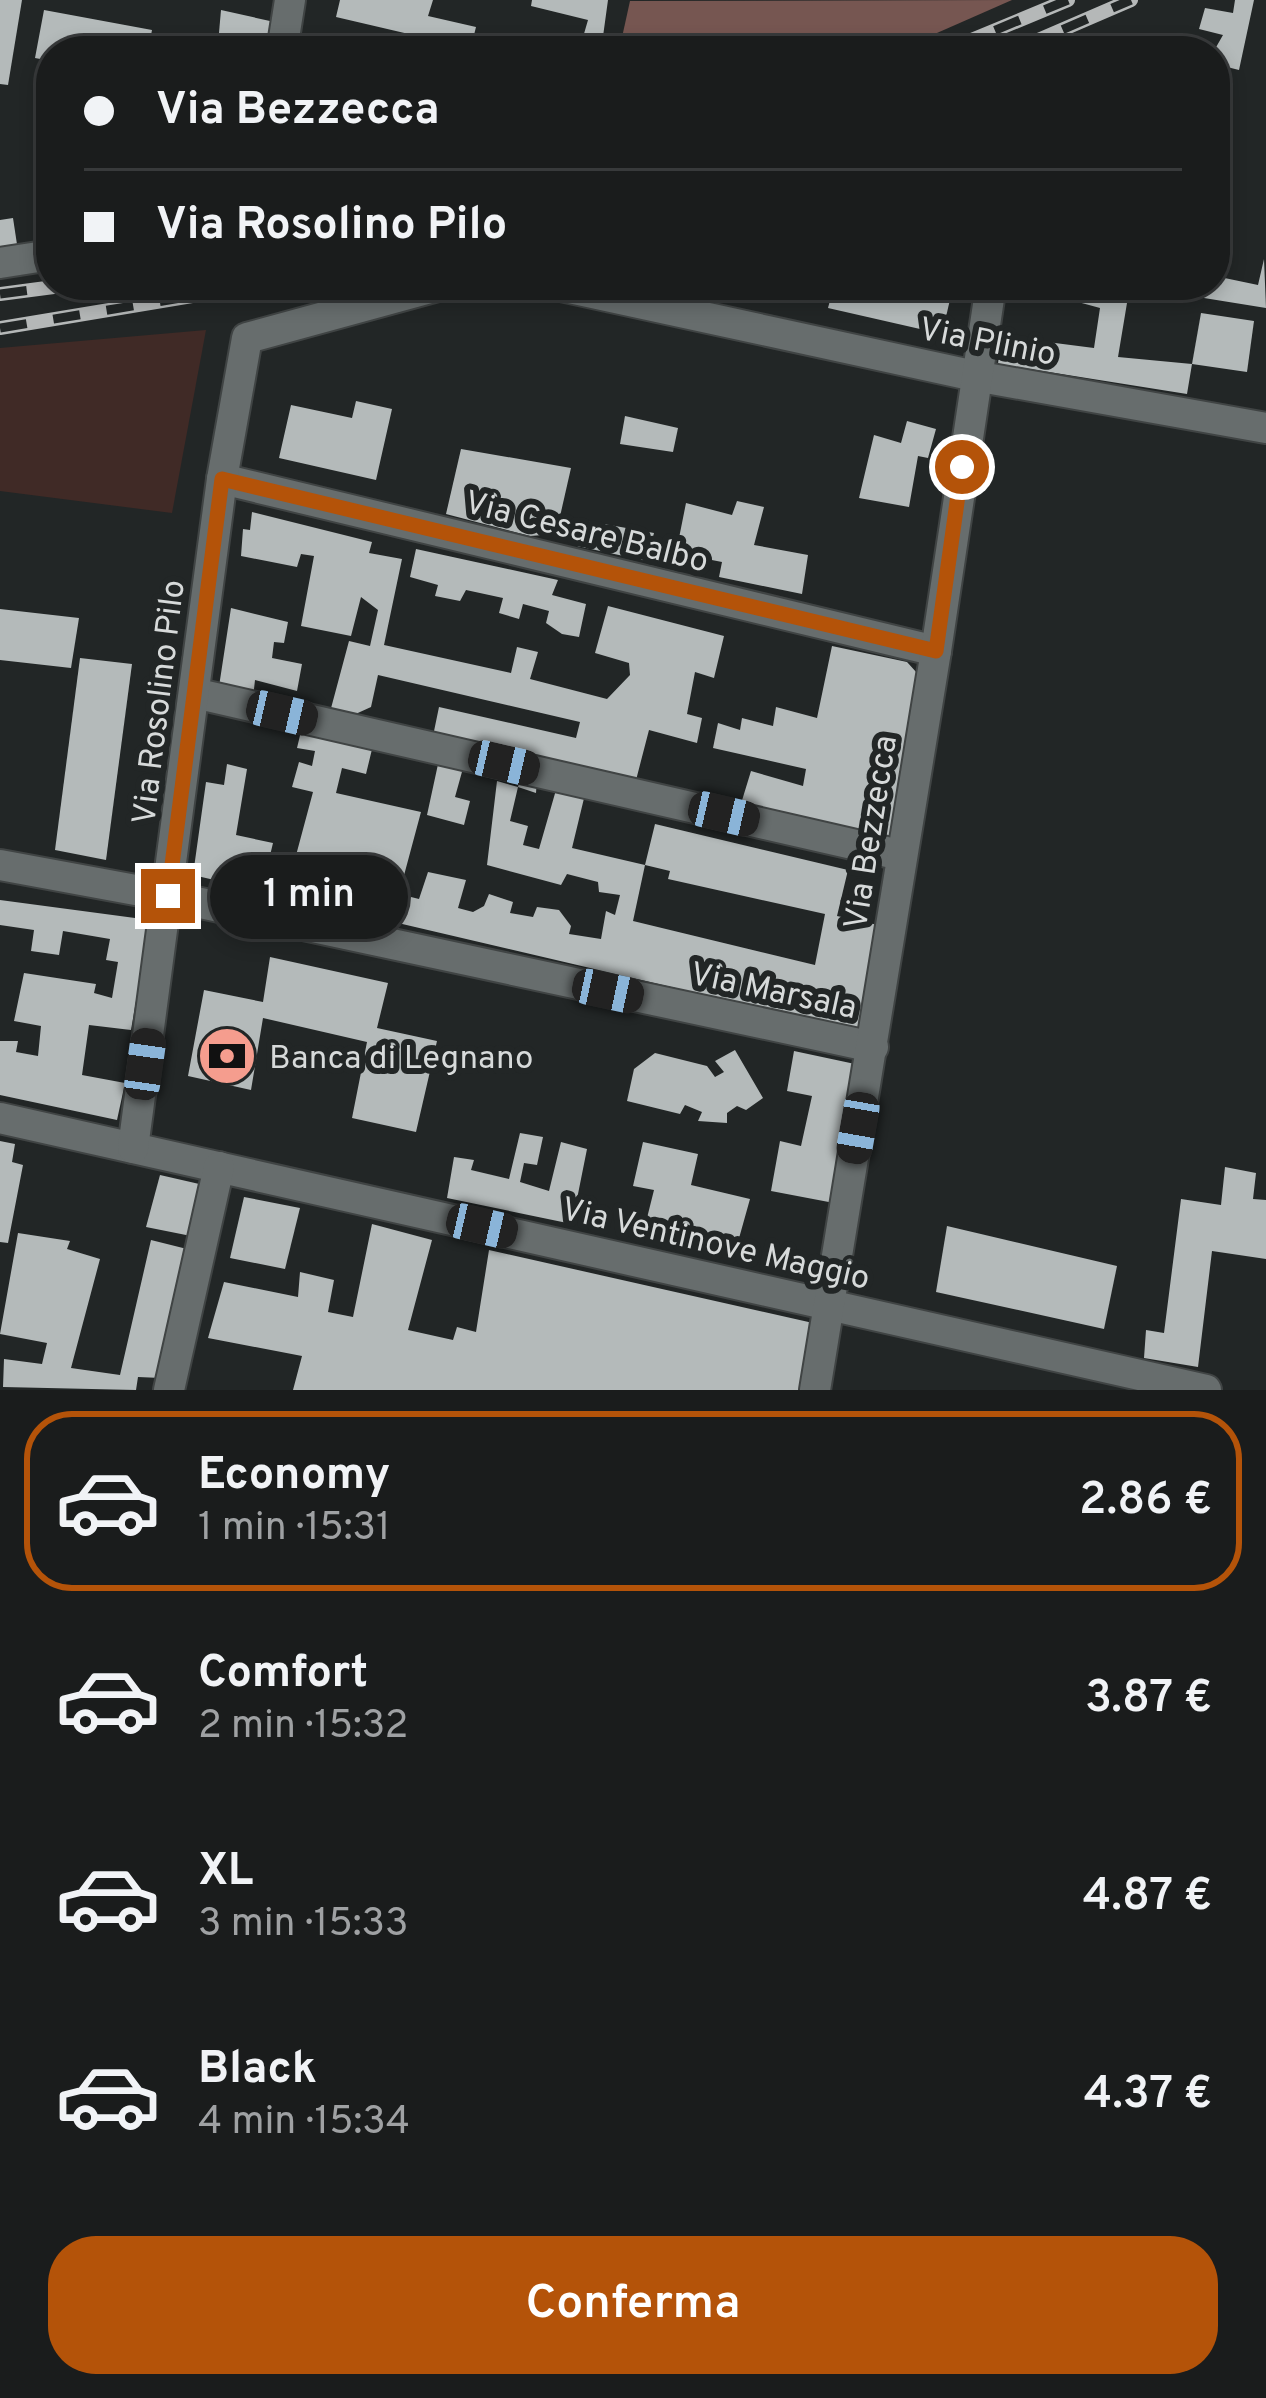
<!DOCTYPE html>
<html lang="it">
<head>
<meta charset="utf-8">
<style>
  body { margin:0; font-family:Overpass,sans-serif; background:#232525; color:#f1f3f6; height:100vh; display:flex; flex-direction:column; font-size:45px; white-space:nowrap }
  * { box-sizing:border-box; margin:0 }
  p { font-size:39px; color:#9fa1a3 }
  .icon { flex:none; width:66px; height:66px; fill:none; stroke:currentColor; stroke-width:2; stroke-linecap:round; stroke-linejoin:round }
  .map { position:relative; height:1390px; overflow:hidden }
  .details { display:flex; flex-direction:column; background:#1a1c1c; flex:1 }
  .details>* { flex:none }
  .hud { position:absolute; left:36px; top:36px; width:1194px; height:264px; border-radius:48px; box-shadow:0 6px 18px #0003,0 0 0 3px #383a3b; display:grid; align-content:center; height:264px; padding:0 48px; background:#1a1c1c }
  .end { position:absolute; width:54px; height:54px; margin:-27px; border:15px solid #b45309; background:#fff; box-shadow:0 0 0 6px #fff }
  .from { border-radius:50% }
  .bubble { position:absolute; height:84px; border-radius:42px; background:#1a1c1c; box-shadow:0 6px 18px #0003,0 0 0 3px #383a3b; font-size:39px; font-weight:600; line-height:84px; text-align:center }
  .car { position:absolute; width:36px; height:72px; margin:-36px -18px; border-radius:15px; box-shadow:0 0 9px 3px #0007; background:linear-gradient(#222 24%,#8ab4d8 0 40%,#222 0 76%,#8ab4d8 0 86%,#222 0) }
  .hud b { display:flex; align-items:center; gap:42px; height:114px; font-size:45px }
  .hud b+b { border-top:3px solid #383a3b }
  .hud i { width:30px; height:30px; background:#f1f3f6 }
  ul { padding:21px 0 0; list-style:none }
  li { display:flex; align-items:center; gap:36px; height:180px; margin:0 24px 18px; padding:0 24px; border:6px solid transparent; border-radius:48px }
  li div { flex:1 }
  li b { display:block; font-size:45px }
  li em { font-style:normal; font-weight:600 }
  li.active { border-color:#b45309 }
  li>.icon { width:108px; height:108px; stroke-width:1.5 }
  .button { display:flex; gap:24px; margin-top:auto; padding:24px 48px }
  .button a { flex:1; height:138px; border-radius:48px; background:#b45309; color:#fff; font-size:48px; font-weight:600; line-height:138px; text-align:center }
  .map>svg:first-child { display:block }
</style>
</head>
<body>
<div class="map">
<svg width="1266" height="1390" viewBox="0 0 1266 1390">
  <rect width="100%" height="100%" fill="#222626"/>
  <!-- green -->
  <polygon fill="#402a26" points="206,330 172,513 0,491 0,348"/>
  <!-- forest -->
  <polygon fill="#765651" points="1012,0 896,51 619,51 630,1"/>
  <!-- building -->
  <g fill="#b4baba" fill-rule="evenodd">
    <polygon points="0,0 22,0 8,85 0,84"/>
    <polygon points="340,0 433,0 428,16 476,27 470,51 409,51 413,35 336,17"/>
    <polygon points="532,0 608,0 601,51 579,51 588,20 531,6"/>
    <polygon points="1235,0 1254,0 1239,70 1215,64 1215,49 1223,35 1199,29 1205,8 1233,13"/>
    <polygon points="44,10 152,30 148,51 51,51 51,61 35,58"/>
    <polygon points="221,10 279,23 274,51 241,51 218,44"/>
    <polygon points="13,218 18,251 0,253 0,220"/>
    <polygon points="1264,259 1266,308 1204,298 1207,285 1215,285 1215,276 1258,285"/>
    <polygon points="834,285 925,285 952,291 942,334 828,308"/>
    <polygon points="1025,285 1106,285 1129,291 1118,357 1192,364 1187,394 998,364 1001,336 1094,348 1100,308 1045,293 1039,302 1022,295"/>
    <polygon points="1201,313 1254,321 1247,372 1192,364"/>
    <polygon points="356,401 392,409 376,480 279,458 291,405 352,418"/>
    <polygon points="625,416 678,428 673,452 620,444"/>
    <polygon points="907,421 936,429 928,458 918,456 909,507 859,498 874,435 901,443"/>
    <polygon points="461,449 571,468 556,534 530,536 446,514"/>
    <polygon points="737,501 764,507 754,545 808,555 802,594 719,577 722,562 676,553 686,503 732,515"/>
    <polygon points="252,512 372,542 369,553 402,559 384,645 511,673 517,647 538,652 530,679 607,699 630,675 629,663 595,653 608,606 724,636 714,678 695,672 687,714 702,718 697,743 649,730 635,784 433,736 439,707 576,738 580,722 378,675 371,707 349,717 330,712 349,641 370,646 378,610 361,597 351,636 301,626 314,556 301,554 297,567 241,556 243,529 250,530"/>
    <polygon points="582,520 654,533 647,561 577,546"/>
    <polygon points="416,549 558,580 552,595 586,604 579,637 562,634 546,623 549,611 523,604 519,619 499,613 503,598 466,590 460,601 435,596 438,585 410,577"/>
    <polygon points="231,608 288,622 284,643 274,642 272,658 302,664 297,691 255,680 253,698 218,693"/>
    <polygon points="0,609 79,618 71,668 0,660"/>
    <polygon points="832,646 907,662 917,673 889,843 740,807 751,771 803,786 806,769 713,748 718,723 740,730 742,718 773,726 776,707 817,718"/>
    <polygon points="80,658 132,664 106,860 55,850"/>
    <path d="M302,727l72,14 -8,33 -24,-6 -6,25 85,19 -22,82 20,5 9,-27 38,8 -8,28 15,4 11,-6 5,-12 24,8 -3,11 23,4 4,-10 22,3 12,16 -2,8 32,5 5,-28 9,4 5,-20 -21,-3 -1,-10 -31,-8 -6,11 -74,-20 10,-84 21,6 3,-12 16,3 -1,15 -18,-6 -8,34 18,5 -5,19 16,4 19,-66 28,7 -14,58 73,17 10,-41 193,46 -11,46 41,9 -19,106 -666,-156 13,-93 18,3 3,-21 20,5 -11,66 37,8 -6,25 24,6 22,-82 -21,-5 7,-25 13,4 3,-15 -18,-3zM645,865l25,6 -2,8 157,35 -10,51 -182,-44z"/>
    <polygon points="440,755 465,761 455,797 470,801 464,825 427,815"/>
    <polygon points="0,900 150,920 131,1030 89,1025 82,1075 125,1083 117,1120 0,1095 0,1041 18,1041 16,1052 38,1056 41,1026 14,1021 24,973 96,984 94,993 112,998 118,962 106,960 110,939 63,931 59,955 31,951 34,930 0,925"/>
    <polygon points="270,957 388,983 377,1028 437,1041 416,1132 352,1118 367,1042 263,1018 251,1090 188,1076 204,990 263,1002"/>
    <polygon points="735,1050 763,1098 746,1110 737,1106 727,1113 727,1123 698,1121 702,1112 685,1105 680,1114 627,1101 634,1069 655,1053 707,1066 715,1077 724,1072 715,1061"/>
    <polygon points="794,1051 855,1064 834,1203 771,1191 780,1141 801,1146 812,1096 787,1091"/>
    <polygon points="520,1133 543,1137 537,1165 524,1163 520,1182 549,1191 561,1142 587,1149 572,1224 447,1198 454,1157 474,1160 471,1170 509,1179"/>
    <polygon points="0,1141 15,1144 12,1162 23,1165 8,1243 0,1242"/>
    <polygon points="643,1142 698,1154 691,1185 750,1199 736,1249 644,1230 654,1190 633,1186"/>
    <polygon points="1225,1167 1256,1173 1253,1199 1266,1200 1266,1259 1212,1251 1198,1367 1144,1358 1146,1330 1164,1333 1181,1199 1221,1205"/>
    <polygon points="160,1175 208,1186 196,1237 146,1227"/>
    <polygon points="244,1197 300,1208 285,1269 230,1258"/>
    <polygon points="372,1224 432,1240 408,1330 453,1340 457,1327 476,1332 489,1250 813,1323 804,1390 293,1390 302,1356 208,1338 224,1282 298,1297 300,1272 334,1280 328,1312 353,1317"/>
    <polygon points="947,1226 1117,1266 1104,1329 936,1292"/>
    <polygon points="18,1233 70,1241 67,1249 100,1259 71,1368 120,1375 151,1240 191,1250 161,1378 138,1377 136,1390 3,1387 4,1359 42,1364 47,1343 0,1334"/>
  </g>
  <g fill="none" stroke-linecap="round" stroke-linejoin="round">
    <!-- minor casing -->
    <g stroke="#404444" stroke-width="34">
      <g id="minor">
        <polyline points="282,51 290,0"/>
        <polyline points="0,263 51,255"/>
        <polyline points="556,285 975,376 1266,428"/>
        <polyline points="222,479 936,651"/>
        <polyline points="194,693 900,855"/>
        <polyline points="0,865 168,896 873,1047"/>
        <polyline points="0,1118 1206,1390"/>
        <polyline points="133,1148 222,479 247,338 441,285"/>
        <polyline points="169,1390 219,1167"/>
        <polyline points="815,1390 936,651 991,285"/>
      </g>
    </g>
    <!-- minor -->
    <use href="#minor" stroke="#676d6d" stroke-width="30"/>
    <!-- rail casing -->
    <g stroke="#b5b8b8" stroke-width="14">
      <g id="rail">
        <polyline points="945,51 1068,0"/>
        <polyline points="1013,51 1131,0"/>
        <polyline points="0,294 69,285"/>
        <polyline points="0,328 259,285"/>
      </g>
    </g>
    <!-- rail -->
    <use href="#rail" stroke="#222626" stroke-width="9" stroke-dasharray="27" stroke-linecap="butt"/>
  </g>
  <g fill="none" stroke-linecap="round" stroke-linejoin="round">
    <!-- route -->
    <polyline stroke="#b45309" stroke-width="15" points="168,896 222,479 936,651 962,467"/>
  </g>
  <!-- icons -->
  <defs>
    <g id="bank-disc" transform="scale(3)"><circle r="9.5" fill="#f59d8e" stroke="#222626"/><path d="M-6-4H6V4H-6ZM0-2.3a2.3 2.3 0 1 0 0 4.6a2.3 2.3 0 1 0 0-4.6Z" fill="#111"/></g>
  </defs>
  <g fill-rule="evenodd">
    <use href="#bank-disc" x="227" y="1056"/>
  </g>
  <g text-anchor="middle" stroke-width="12" stroke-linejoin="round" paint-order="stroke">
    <!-- street labels -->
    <g font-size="33" fill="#d7dada" stroke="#222626">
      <text transform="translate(988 340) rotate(11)" y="12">Via Plinio</text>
      <text transform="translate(587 530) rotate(14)" y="12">Via Cesare Balbo</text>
      <text transform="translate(157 702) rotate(-83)" y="12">Via Rosolino Pilo</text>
      <text transform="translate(869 832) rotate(-81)" y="12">Via Bezzecca</text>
      <text transform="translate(774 989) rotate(12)" y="12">Via Marsala</text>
      <text transform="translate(716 1242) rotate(13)" y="12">Via Ventinove Maggio</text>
    </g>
    <!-- poi labels -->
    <g font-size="33" fill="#d7dada" stroke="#222626" text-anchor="start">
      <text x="269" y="1068">Banca di Legnano</text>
    </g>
  </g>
</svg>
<i class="end from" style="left:962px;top:467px"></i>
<i class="end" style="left:168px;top:896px"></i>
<div class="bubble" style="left:210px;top:855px;width:198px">1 min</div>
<i class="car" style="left:282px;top:713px;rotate:103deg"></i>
<i class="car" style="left:504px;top:763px;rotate:103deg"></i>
<i class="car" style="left:724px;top:814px;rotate:103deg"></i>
<i class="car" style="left:608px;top:991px;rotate:102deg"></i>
<i class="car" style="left:145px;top:1064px;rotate:8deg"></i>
<i class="car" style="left:858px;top:1128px;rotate:190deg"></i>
<i class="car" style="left:482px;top:1226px;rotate:103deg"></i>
<div class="hud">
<b><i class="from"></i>Via Bezzecca</b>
<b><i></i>Via Rosolino Pilo</b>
</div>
</div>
<section class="details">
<ul>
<li class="active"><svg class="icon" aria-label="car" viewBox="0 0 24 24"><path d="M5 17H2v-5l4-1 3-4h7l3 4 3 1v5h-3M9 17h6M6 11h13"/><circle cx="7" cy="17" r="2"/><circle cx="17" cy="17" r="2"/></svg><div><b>Economy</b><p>1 min · 15:31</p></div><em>2.86 €</em></li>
<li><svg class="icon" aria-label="car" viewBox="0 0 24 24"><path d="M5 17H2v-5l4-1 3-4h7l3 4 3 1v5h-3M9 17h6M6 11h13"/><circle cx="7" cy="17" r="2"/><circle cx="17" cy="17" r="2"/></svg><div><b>Comfort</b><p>2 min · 15:32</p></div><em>3.87 €</em></li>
<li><svg class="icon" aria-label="car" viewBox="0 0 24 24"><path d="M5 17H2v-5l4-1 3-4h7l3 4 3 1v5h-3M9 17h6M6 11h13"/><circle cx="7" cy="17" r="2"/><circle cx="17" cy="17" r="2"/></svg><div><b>XL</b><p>3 min · 15:33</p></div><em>4.87 €</em></li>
<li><svg class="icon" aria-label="car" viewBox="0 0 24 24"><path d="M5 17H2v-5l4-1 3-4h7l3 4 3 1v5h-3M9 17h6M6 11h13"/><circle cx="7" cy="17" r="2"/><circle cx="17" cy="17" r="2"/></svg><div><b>Black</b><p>4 min · 15:34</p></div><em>4.37 €</em></li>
</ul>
<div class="button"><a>Conferma</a></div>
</section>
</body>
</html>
